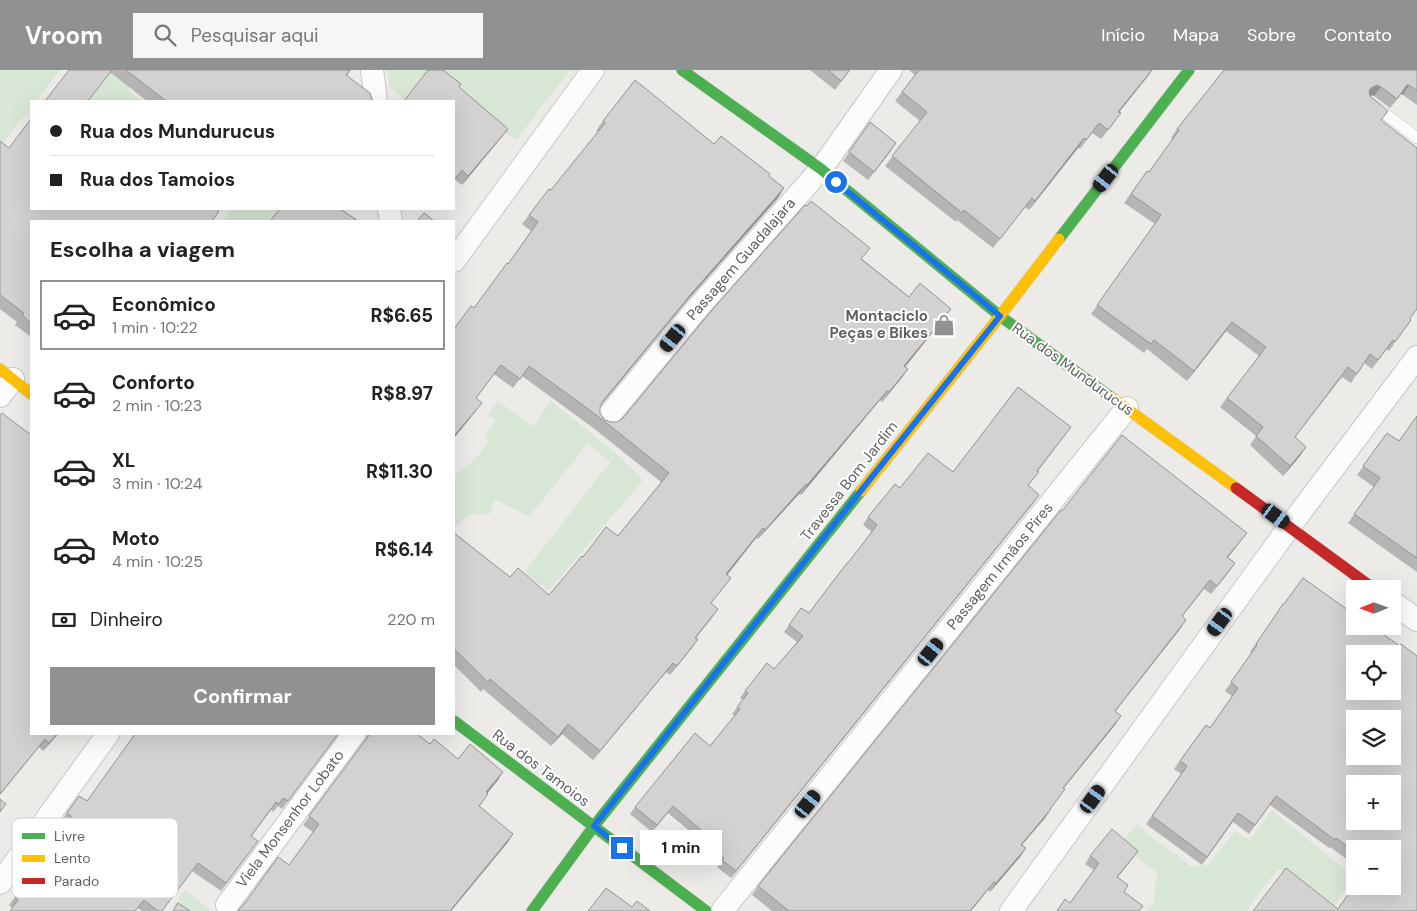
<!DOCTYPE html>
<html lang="pt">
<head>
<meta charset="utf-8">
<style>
  body { margin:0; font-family:"DM Sans",sans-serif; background:#f6f6f6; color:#222; height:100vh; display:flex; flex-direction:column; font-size:19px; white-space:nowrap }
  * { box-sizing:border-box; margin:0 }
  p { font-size:16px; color:#767676 }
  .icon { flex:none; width:28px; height:28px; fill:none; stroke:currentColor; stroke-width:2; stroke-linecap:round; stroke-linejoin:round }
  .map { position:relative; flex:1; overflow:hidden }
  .sheet { position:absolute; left:30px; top:150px; width:425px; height:515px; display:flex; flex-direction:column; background:#fff; border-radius:0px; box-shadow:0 5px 20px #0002 }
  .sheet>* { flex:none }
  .guide { position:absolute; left:30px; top:30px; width:425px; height:110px; border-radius:0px; box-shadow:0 5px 20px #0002; display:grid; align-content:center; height:110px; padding:0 20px; background:#fff }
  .needle { width:32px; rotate:269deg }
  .fabs { position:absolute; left:1346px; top:510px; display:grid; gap:10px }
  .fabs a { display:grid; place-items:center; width:55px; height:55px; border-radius:0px; background:#fff; box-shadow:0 5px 20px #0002; font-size:25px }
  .end { position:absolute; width:22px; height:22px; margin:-11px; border:6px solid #1a73e8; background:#fff; box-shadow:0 0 0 2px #fff }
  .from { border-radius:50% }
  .bubble { position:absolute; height:35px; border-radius:0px; background:#fff; box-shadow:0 5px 20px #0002; font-size:16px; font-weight:700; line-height:35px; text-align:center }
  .car { position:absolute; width:15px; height:30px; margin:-15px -8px; border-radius:6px; box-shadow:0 0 4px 1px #0007; background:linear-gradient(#222 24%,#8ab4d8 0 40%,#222 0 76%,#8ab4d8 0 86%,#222 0) }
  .guide b { display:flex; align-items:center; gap:18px; height:48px; font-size:19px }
  .guide b+b { border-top:1px solid #e0e0e0 }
  .guide i { width:12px; height:12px; background:#222 }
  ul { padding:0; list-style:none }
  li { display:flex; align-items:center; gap:15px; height:70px; margin:0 10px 8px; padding:0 10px; border:2px solid transparent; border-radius:0px }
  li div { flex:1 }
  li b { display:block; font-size:19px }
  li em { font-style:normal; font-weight:700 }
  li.active { border-color:#909193 }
  li>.icon { width:45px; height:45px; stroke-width:1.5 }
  h2 { padding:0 20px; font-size:22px; line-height:60px }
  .pay { display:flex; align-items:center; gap:12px; height:55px; padding:0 20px; font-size:19px }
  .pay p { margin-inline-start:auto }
  .button { display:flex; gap:10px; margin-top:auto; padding:10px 20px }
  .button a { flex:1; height:58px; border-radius:0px; background:#909193; color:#fff; font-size:20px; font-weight:700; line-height:58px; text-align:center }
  header { display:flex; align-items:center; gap:30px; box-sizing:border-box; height:70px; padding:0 25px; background:#909193; color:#fff }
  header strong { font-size:24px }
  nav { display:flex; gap:28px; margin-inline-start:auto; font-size:18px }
  .search { width:350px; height:45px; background:#f6f6f6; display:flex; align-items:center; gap:12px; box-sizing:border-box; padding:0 18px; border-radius:0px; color:#767676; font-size:19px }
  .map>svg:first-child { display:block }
</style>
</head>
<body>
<header>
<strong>Vroom</strong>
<div class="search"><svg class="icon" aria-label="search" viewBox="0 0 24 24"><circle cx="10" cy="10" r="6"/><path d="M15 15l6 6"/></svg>Pesquisar aqui</div>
<nav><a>Início</a><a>Mapa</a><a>Sobre</a><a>Contato</a></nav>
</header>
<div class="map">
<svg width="1417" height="841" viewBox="0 0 1417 841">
  <rect width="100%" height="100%" fill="#edebe8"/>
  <!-- green -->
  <g fill="#d8e7d5">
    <polygon points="0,0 60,0 36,31 31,31 31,37 1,76 0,75"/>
    <polygon points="110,0 129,15 129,21 141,31 87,31"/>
    <polygon points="388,0 570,0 516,70 458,32 430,1 404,30 389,16"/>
    <polygon points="232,139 290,139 281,151 223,151"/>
    <polygon points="550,330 617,384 643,410 549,521 524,502 615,386 608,391 588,373 529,447 495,429 490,444 470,444 454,458 454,406 475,389 489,372 484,366 496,350 488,345 498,331 534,357"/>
    <polygon points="1272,740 1354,807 1334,837 1327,834 1278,799 1255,828 1248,841 1147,841 1154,832 1157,802 1145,794 1122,772 1137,754 1155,770 1177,785 1190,796 1207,796 1235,761 1250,770"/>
    <polygon points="185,820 211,841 176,841 172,838"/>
  </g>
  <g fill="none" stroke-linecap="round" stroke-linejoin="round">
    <!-- lane casing -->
    <g stroke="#c7c7c8" stroke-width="12">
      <polyline id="lane" points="1375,36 1417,68"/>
    </g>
    <!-- street casing -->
    <g stroke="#c7c7c8" stroke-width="24">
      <g id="street">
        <polyline points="372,0 376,31"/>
        <polyline points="389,139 391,151"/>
        <polyline points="454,191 593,0"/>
        <polyline points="0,326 13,309"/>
        <polyline points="606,349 695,241 821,99 891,0"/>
        <polyline points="1392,532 1417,550"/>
        <polyline points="0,813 108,664"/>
        <polyline points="227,835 354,664"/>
        <polyline points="722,841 1127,338"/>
        <polyline points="1011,841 1290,456 1417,287"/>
      </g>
    </g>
    <!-- fast casing -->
    <g stroke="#cac9c9" stroke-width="12">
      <g id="fast">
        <polyline points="682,0 821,99 1000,246 1112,328"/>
        <polyline points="1059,169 1189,0"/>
        <polyline points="454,651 706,841"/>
        <polyline points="532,841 594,756 861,421"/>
      </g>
    </g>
    <!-- slow casing -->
    <g stroke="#cac9c9" stroke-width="12">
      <g id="slow">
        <polyline points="0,299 31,324"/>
        <polyline points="1112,328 1236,418"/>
        <polyline points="861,421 1000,246 1059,169"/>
      </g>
    </g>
    <!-- jam casing -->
    <g stroke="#cac9c9" stroke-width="12">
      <polyline id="jam" points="1236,418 1374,519"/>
    </g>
    <!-- lane -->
    <use href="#lane" stroke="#fcfcfc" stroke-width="11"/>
    <!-- street -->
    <use href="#street" stroke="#fcfcfc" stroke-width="22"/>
    <!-- fast -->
    <use href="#fast" stroke="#4caf50" stroke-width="11"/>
    <!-- slow -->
    <use href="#slow" stroke="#ffc107" stroke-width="11"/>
    <!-- jam -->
    <use href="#jam" stroke="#c62828" stroke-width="11"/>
  </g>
  <!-- wall -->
  <g fill="#b6b5b4">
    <polygon points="69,0 351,0 347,6 374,31 147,31 111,3"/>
    <polygon points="810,0 850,0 835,20"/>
    <polygon points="909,0 1152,0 1119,42 1114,53 1101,69 1092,63 1080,79 1078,78 1029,140 1025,137 993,178 957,150 956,152 885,96 920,51 895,31 915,5"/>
    <polygon points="1417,0 1417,35 1403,25 1401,24 1390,38 1374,26 1370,25 1381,50 1410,249 1411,250 1389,281 1387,279 1372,299 1364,293 1351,313 1342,307 1295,367 1306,377 1300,386 1283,406 1250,375 1256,366 1220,337 1259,286 1226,261 1187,311 1147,279 1144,283 1091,244 1155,154 1124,133 1147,101 1149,102 1173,69 1171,68 1177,59"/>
    <polygon points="459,17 508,59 501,68 462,115 455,110"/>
    <polygon points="603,51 714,74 769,106 784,118 778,128 685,233 601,334 600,337 600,343 605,350 611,352 617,352 862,189 909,227 951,239 944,248 905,297 908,299 882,332 880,330 801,425 799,424 758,469 756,468 727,505 731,508 711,533 718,539 696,568 698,569 691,579 670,605 666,602 593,690 562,664 551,676 483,619 481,622 454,595 454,463 510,507 549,525 583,487 618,466 661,412 592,357 522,306 513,318 494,304 476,328 475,342 454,368 454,259 474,238 508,194 531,161 522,154 529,145 551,120 598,62 596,61"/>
    <polygon points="870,52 890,82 868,110 843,91"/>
    <polygon points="0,71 31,151 31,267 15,255 17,252 0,239"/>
    <polygon points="0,345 58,664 43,681 39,677"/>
    <polygon points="1417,346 1417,502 1348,453 1374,417 1357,405 1387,363 1399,371"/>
    <polygon points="1071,357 1038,401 1028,416 1039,425 1034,432 731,808 717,797 719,795 699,780 704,773 668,743 652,762 630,744 635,737 710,676 735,646 732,644 743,630 740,628 745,621 774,599 797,572 784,562 801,538 809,543 872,462 863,455 868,447 900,418 953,402"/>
    <polygon points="1062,441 1247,463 1228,488 1235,493 1229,502 1211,524 1204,519 1182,547 1186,550 1180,559 1115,642 1115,655 1064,718 1045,748 1022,775 1026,778 1020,787 990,822 988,820 971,841 772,841 752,825 758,816"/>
    <polygon points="1278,542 1417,841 1338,839 1392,816 1355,779 1355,795 1330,777 1329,778 1270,735 1249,764 1233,752 1202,795 1146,754 1181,704 1174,699 1206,655 1210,658 1232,626 1225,621 1251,583 1250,582"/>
    <polygon points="338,664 282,739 278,736 273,742 271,740 251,767 258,771 221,821 192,801 162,841 142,841 138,838 12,838 9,835 54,774 53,773 66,755 61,751 79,726 87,731"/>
    <polygon points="367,664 417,664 430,674 498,710 487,723 480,736 508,772 451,841 238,841 289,795 313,762 303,755 365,671"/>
    <polygon points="1138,781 1118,807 1124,822 1070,833 1094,800 1085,794 1090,786"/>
  </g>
  <!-- shaded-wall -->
  <g fill="#949392">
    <polygon points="1152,0 1149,5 1112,51 1118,42"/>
    <polygon points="1377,15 1381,17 1374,26 1370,25 1364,27 1371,18"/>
    <polygon points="1407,15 1409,15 1403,25 1401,24 1390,38"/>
    <polygon points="508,59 501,68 462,115 468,106"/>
    <polygon points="1084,68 1078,78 1029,140 1035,131"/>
    <polygon points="896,73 890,82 868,110 874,102"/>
    <polygon points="784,118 778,128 685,233 596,341 603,331 692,223"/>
    <polygon points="951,239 944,248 898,306 904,296"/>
    <polygon points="1232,252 1226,261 1187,311 1194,301"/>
    <polygon points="908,299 901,309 882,332 889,322"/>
    <polygon points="887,321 880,330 801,425 807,415"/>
    <polygon points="482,333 475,342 454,368 454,366"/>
    <polygon points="1306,377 1300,386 1283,406 1290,396"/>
    <polygon points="806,414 799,424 758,469 765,460"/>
    <polygon points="1039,425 1034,432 731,808 736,801"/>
    <polygon points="763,458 756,468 720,514 726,504"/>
    <polygon points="718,539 711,549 688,577 695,568"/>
    <polygon points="1186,550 1180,559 1108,650 1115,641"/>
    <polygon points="698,569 691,579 670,605"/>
    <polygon points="673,593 666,602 593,690 600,681"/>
    <polygon points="1121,646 1115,655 1057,726 1063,718"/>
    <polygon points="568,654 562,664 551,676 558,667"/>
    <polygon points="57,664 58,664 43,681 49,673"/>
    <polygon points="45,669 39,677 0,725 0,724"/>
    <polygon points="503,702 498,710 481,731 486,722"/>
    <polygon points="1051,739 1045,748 1015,783 1021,775"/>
    <polygon points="513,764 508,772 451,841 450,841"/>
    <polygon points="1026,778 1020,787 990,822 996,813"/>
    <polygon points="1138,781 1133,788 1112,814 1117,807"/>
    <polygon points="994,812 971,841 970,841"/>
  </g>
  <!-- building -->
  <g fill="#d4d2d1" stroke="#949392" fill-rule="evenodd">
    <polygon points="69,0 112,0 88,31 45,31"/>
    <polygon points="126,0 350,0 346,5 370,23 372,29 374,31 166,31"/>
    <polygon points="428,0 443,0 461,14 459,17 508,59 468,106 462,100 454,110 454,31 404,31"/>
    <polygon points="828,0 850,0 841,11"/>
    <polygon points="919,0 1152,0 1118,42 1121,43 1108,60 1099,53 1086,70 1084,68 1035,131 1032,128 1000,169 964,140 962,143 892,86 927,42 902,22"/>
    <polygon points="1224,0 1417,0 1417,21 1409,15 1407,15 1397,29 1381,17 1377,15 1371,18 1369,21 1370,26 1388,41 1381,50 1417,78 1417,239 1410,248 1411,250 1395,272 1393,270 1378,290 1370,284 1357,304 1348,297 1295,367 1306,377 1290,396 1256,366 1263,357 1227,328 1266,277 1232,252 1194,301 1154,270 1151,274 1097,235 1161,145 1131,124 1147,101 1149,102 1179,60 1177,59"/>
    <polygon points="635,10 714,74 721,66 770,104 769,106 784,118 692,223 603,331 600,337 600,343 605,350 611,352 617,352 623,348 712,240 805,135 807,136 811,131 870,178 861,189 909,227 920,213 951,239 904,296 908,299 889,322 887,321 807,415 806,414 765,460 763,458 726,504 731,508 711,533 718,539 695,568 698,569 677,596 673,593 600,681 568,654 558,667 490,609 488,612 454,579 454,463 510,507 518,498 549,525 582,486 583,487 606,457 618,466 669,403 599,347 529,296 520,309 501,295 476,328 482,333 454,366 454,259 471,236 474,238 507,193 508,194 538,152 529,145 549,119 551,120 605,53 603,51"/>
    <polygon points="31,49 31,139 216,139 219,141 212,151 31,151 31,253 22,245 24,243 0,225 0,71 9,78"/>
    <polygon points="870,52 896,73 874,102 849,82"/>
    <polygon points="280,139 343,139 342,140 358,151 270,151"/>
    <polygon points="424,143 434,151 417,151"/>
    <polygon points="1018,317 1071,357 1037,401 1039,402 1028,415 1039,425 736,801 722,790 724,788 704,772 709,767 673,736 657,755 635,737 695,663 710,676 740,639 737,637 748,623 745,621 767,593 774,599 803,566 789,555 801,538 809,543 847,493 848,493 877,455 868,447 895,414 900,418 928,383 953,402"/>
    <polygon points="2,343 31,365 31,664 57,664 49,673 45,669 0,724 0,345"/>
    <polygon points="1417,346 1417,488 1354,444 1380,408 1363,396 1387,363 1399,371"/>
    <polygon points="1122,365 1247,463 1227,487 1235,493 1217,516 1210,510 1182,546 1186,550 1115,641 1121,646 1063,718 1065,719 1050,739 1051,739 1021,775 1026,778 996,813 994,812 970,841 789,841 758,816 1061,440 1062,441"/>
    <path d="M1303,508l52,37v11h16l29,20 1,-2 16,12v255h-164l33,-43 52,41 17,-25v2h37v-37h-37v3l-19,-14 -1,2 -59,-44 -21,29 -17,-12 -31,44 -55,-41 35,-50 -7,-5 26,-36 4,3 28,-40 -7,-6 26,-37 -1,-1 27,-40h1zM1355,584h37v37h-37zM1355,649h37v37h-37zM1355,714h37v37h-37z"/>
    <polygon points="135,664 338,664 288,731 283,728 279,734 276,732 251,766 258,771 226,813 198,793 162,841 158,841 144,830 135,841 10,841 18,830 15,827 60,766 59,765 72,747 67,743 79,726 87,731"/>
    <polygon points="370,664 417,664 430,674 434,669 458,689 470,674 503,702 486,722 488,724 479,736 513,764 450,841 238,841 248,829 278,787 289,795 319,754 309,746"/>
    <polygon points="0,729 6,734 0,742"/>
    <polygon points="1112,759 1138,781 1117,807 1128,815 1124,822 1143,836 1139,841 1057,841 1065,829 1070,833 1099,793 1090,786"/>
    <polygon points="606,818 632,837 637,831 650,841 588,841"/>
    <polygon points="178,833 190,841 173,841"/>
  </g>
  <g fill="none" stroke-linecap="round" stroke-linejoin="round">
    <!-- route -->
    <polyline stroke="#1a73e8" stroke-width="6" points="622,778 594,756 1000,246 836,112"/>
  </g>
  <!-- icons -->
  <defs>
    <g id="shop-bare" transform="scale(1.725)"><path d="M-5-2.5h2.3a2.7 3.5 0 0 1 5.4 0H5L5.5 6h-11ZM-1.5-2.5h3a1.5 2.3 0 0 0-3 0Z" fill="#909193" stroke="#fff" stroke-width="2.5" paint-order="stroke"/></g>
  </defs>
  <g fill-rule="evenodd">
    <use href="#shop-bare" x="944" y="255"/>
  </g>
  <g text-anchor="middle" stroke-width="4" stroke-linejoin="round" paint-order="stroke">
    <!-- street labels -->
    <g font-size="15" fill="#5e6165" stroke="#fff">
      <text transform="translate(741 189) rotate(-49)" y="5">Passagem Guadalajara</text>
      <text transform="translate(1073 299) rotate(36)" y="5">Rua dos Mundurucus</text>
      <text transform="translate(849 411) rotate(-52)" y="5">Travessa Bom Jardim</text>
      <text transform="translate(1000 496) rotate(-51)" y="5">Passagem Irmãos Pires</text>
      <text transform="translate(541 698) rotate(37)" y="5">Rua dos Tamoios</text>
      <text transform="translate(290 749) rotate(-53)" y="5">Viela Monsenhor Lobato</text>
    </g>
    <!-- poi labels -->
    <g font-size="15" font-weight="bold" fill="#5e6165" stroke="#fff" text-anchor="end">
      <text x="928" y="251">Montaciclo<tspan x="928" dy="17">Peças e Bikes</tspan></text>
    </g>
  </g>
  <!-- legend -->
  <rect x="12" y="748" width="166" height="80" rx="8" fill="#fff" stroke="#cfd0d1" stroke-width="1"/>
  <rect x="22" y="763" width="23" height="6" fill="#4caf50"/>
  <rect x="22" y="785" width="23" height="7" fill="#ffc107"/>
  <rect x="22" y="808" width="23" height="6" fill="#c62828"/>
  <g font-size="14" fill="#5e6165">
    <text x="54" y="771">Livre</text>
    <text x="54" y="793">Lento</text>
    <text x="54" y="816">Parado</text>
  </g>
</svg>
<div class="fabs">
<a><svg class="needle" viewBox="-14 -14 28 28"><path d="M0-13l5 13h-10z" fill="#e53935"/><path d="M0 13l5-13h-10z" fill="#767676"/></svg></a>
<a><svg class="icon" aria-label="locate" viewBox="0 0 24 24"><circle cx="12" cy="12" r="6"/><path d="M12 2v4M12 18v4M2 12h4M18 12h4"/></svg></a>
<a><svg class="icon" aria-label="layers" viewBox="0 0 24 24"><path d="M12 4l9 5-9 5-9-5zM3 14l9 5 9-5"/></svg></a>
<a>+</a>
<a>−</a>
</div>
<i class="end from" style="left:836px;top:112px"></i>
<i class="end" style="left:622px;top:778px"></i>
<div class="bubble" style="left:640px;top:760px;width:82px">1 min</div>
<i class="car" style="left:1106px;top:108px;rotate:217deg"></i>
<i class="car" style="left:673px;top:268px;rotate:219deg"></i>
<i class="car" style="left:1276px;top:446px;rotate:126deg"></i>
<i class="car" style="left:1220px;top:552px;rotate:216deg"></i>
<i class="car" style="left:931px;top:582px;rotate:39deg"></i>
<i class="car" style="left:1093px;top:729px;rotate:36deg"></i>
<i class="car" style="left:808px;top:734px;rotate:39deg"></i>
<div class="guide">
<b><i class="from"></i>Rua dos Mundurucus</b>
<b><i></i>Rua dos Tamoios</b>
</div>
<section class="sheet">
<h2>Escolha a viagem</h2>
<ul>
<li class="active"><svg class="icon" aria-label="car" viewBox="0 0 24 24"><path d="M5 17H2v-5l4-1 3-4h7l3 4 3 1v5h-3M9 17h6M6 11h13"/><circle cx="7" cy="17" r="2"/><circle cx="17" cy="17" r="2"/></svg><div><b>Econômico</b><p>1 min · 10:22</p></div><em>R$6.65</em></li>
<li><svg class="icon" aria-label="car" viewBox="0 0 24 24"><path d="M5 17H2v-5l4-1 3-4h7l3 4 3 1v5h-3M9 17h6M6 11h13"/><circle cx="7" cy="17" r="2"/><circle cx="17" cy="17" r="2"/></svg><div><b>Conforto</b><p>2 min · 10:23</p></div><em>R$8.97</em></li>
<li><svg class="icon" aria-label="car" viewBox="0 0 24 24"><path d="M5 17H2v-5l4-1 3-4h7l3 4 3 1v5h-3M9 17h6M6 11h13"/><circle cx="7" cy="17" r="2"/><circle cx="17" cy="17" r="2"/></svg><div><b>XL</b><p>3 min · 10:24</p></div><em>R$11.30</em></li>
<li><svg class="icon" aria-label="car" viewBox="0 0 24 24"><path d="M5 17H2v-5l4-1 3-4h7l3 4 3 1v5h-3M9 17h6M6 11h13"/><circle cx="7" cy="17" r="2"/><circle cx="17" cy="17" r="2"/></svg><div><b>Moto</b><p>4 min · 10:25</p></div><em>R$6.14</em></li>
</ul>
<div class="pay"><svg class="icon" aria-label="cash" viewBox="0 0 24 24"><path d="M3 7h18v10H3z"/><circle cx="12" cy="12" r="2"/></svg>Dinheiro<p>220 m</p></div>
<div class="button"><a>Confirmar</a></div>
</section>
</div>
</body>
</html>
